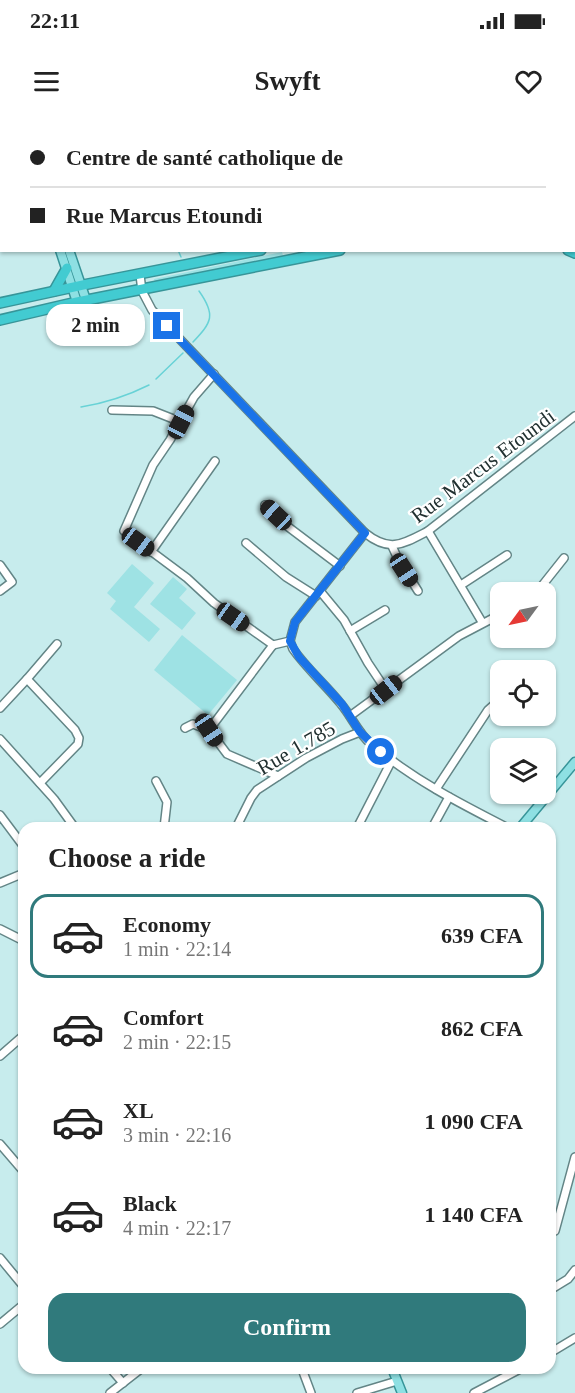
<!DOCTYPE html>
<html lang="en">
<head>
<meta charset="utf-8">
<style>
  body { margin:0; font-family:"Times New Roman",serif; background:#f6f6f6; color:#222; height:100vh; display:flex; flex-direction:column; font-size:22px; white-space:nowrap }
  * { box-sizing:border-box; margin:0 }
  p { font-size:20px; color:#767676 }
  .icon { flex:none; width:33px; height:33px; fill:none; stroke:currentColor; stroke-width:2; stroke-linecap:round; stroke-linejoin:round }
  .map { position:relative; flex:1; overflow:hidden }
  .details { position:absolute; left:18px; top:702px; width:538px; height:552px; display:flex; flex-direction:column; background:#fff; border-radius:18px; box-shadow:0 2px 4px #0004 }
  .details>* { flex:none }
  .guide { position:absolute; left:0px; top:0px; width:576px; height:132px; box-shadow:0 2px 4px #0004; display:grid; align-content:center; height:132px; padding:0 30px; background:#fff }
  .needle { width:39px; rotate:237deg }
  .buttons { position:absolute; left:490px; top:462px; display:grid; gap:12px }
  .buttons a { display:grid; place-items:center; width:66px; height:66px; border-radius:12px; background:#fff; box-shadow:0 2px 4px #0004; font-size:30px }
  .end { position:absolute; width:27px; height:27px; margin:-14px; border:8px solid #1a73e8; background:#fff; box-shadow:0 0 0 3px #fff }
  .from { border-radius:50% }
  .bubble { position:absolute; height:42px; border-radius:18px; background:#fff; box-shadow:0 2px 4px #0004; font-size:20px; font-weight:600; line-height:42px; text-align:center }
  .car { position:absolute; width:18px; height:36px; margin:-18px -9px; border-radius:8px; box-shadow:0 0 4px 2px #0007; background:linear-gradient(#222 24%,#8ab4d8 0 40%,#222 0 76%,#8ab4d8 0 86%,#222 0) }
  .guide b { display:flex; align-items:center; gap:21px; height:57px; font-size:22px }
  .guide b+b { border-top:2px solid #e0e0e0 }
  .guide i { width:15px; height:15px; background:#222 }
  ul { padding:0; list-style:none }
  li { display:flex; align-items:center; gap:18px; height:84px; margin:0 12px 9px; padding:0 18px; border:3px solid transparent; border-radius:18px }
  li div { flex:1 }
  li b { display:block; font-size:22px }
  li em { font-style:normal; font-weight:600 }
  li.current { border-color:#307a7c }
  li>.icon { width:54px; height:54px; stroke-width:1.5 }
  h2 { padding:0 30px; font-size:27px; line-height:72px }
  .action { display:flex; gap:12px; margin-top:auto; padding:12px 30px }
  .action a { flex:1; height:69px; border-radius:18px; background:#307a7c; color:#fff; font-size:24px; font-weight:600; line-height:69px; text-align:center }
  .status { display:flex; justify-content:space-between; align-items:center; height:42px; padding:0 30px; background:#fff; direction:ltr }
  .status svg { height:16px; fill:currentColor }
  header { display:flex; justify-content:space-between; align-items:center; height:78px; padding:0 30px; background:#fff; font-size:27px; font-weight:600 }
  .map>svg:first-child { display:block }
</style>
</head>
<body>
<div class="status"><b>22:11</b><svg viewBox="0 0 49 12"><path d="M0 12V9h3v3zM5 12V6h3v6zM10 12V3h3v9zM15 12V0h3v12zM26 1h20v11H26zM47 4h2v5h-2z"/></svg></div>
<header><svg class="icon" aria-label="menu" viewBox="0 0 24 24"><path d="M4 6h16M4 12h16M4 18h16"/></svg>Swyft<svg class="icon" aria-label="heart" viewBox="0 0 24 24"><path d="M12 20l-8-8c-3-5 5-10 8-4 3-6 11-1 8 4z"/></svg></header>
<div class="map">
<svg width="575" height="1273" viewBox="0 0 575 1273">
  <rect width="100%" height="100%" fill="#c7eced"/>
  <!-- green -->
  <g fill="#9ee2e4">
    <polygon points="282,132 283,136 155,162 154,159"/>
    <polygon points="132,444 154,463 134,487 160,509 149,522 110,489 116,481 107,473"/>
    <polygon points="173,457 187,469 179,478 196,493 182,510 150,484"/>
    <polygon points="182,515 237,560 208,595 154,550"/>
  </g>
  <g fill="none" stroke-linecap="round" stroke-linejoin="round">
    <!-- stream -->
    <g stroke="#68d2d6" stroke-width="1.5">
      <polyline points="163,0 163,2"/>
      <polyline points="178,130 181,137"/>
      <path d="M193,222c19,-20 23,-27 6,-51"/>
      <polyline points="156,259 183,233"/>
      <path d="M81,287c25,-4 46,-11 68,-22"/>
    </g>
    <!-- minor casing -->
    <g stroke="#638586" stroke-width="10">
      <g id="minor">
        <polyline points="0,63 2,62"/>
        <polyline points="0,72 2,76"/>
        <path d="M140,155l2,16 10,19 213,223c25,20 38,11 63,-2l147,-115"/>
        <polyline points="214,254 194,277 170,320 153,345 124,411 187,458 214,483 273,525"/>
        <polyline points="112,290 153,291 181,302"/>
        <polyline points="265,385 287,406 340,446"/>
        <polyline points="428,411 482,502"/>
        <path d="M365,413l-70,89 -5,19 3,8c14,20 33,36 48,55 11,13 17,29 30,40 41,35 90,60 137,84"/>
        <polyline points="246,423 286,457 316,476"/>
        <polyline points="392,426 398,439 418,471"/>
        <polyline points="151,432 215,341"/>
        <polyline points="0,445 12,462 0,471"/>
        <polyline points="461,465 507,435"/>
        <polyline points="320,471 344,500 368,543 386,570"/>
        <polyline points="537,472 564,438"/>
        <polyline points="350,511 385,490"/>
        <polyline points="273,525 290,521"/>
        <polyline points="27,559 57,524"/>
        <polyline points="0,588 27,559 75,610 79,618 78,624 40,663"/>
        <polyline points="350,596 459,516 501,494"/>
        <polyline points="185,608 193,604 209,610 273,525"/>
        <polyline points="209,610 227,634 278,656"/>
        <polyline points="0,619 54,679 75,708"/>
        <polyline points="156,661 167,682 164,708"/>
        <polyline points="436,669 488,590 497,582 501,580"/>
        <polyline points="0,695 24,727"/>
        <polyline points="236,708 251,678 257,670 306,638 342,619 360,612"/>
        <polyline points="357,708 392,640"/>
        <polyline points="432,708 449,677"/>
        <polyline points="0,763 24,753"/>
        <polyline points="0,809 24,821"/>
        <polyline points="0,936 24,915"/>
        <polyline points="0,1024 24,1052"/>
        <polyline points="555,1111 575,1037"/>
        <polyline points="0,1138 24,1167"/>
        <polyline points="550,1170 568,1159 575,1150"/>
        <polyline points="0,1204 24,1184"/>
        <polyline points="550,1233 575,1218"/>
        <polyline points="110,1248 123,1263"/>
        <polyline points="302,1249 311,1273"/>
        <polyline points="110,1273 142,1248"/>
        <polyline points="357,1273 397,1261"/>
        <polyline points="474,1273 522,1248"/>
      </g>
    </g>
    <!-- major casing -->
    <g stroke="#379599" stroke-width="11">
      <g id="major">
        <polyline points="17,0 18,2"/>
        <polyline points="26,0 26,2"/>
        <polyline points="60,130 77,182"/>
        <polyline points="69,130 86,180"/>
        <polyline points="520,708 575,642"/>
        <polyline points="392,1248 402,1273"/>
      </g>
    </g>
    <!-- highway casing -->
    <g stroke="#379599" stroke-width="12">
      <g id="highway">
        <polyline points="574,121 575,121"/>
        <polyline points="568,130 575,133"/>
        <polyline points="54,171 67,148"/>
        <polyline points="0,183 83,165 261,130"/>
        <polyline points="0,200 77,182 340,130"/>
      </g>
    </g>
    <!-- minor -->
    <use href="#minor" stroke="#fff" stroke-width="7"/>
    <!-- major -->
    <use href="#major" stroke="#8ee0e3" stroke-width="8"/>
    <!-- highway -->
    <use href="#highway" stroke="#42cbd1" stroke-width="9"/>
  </g>
  <g fill="none" stroke-linecap="round" stroke-linejoin="round">
    <!-- route -->
    <polyline stroke="#1a73e8" stroke-width="8" points="167,206 365,413 295,502 290,521 299,537 342,584 360,612 381,632"/>
  </g>
  <g text-anchor="middle" stroke-width="4.5" stroke-linejoin="round" paint-order="stroke">
    <!-- street labels -->
    <g font-size="21" fill="#223131" stroke="#fff">
      <text transform="translate(483 346) rotate(-37)" y="7">Rue Marcus Etoundi</text>
      <text transform="translate(296 628) rotate(-30)" y="7">Rue 1.785</text>
    </g>
  </g>
</svg>
<div class="buttons">
<a><svg class="needle" viewBox="-14 -14 28 28"><path d="M0-13l5 13h-10z" fill="#e53935"/><path d="M0 13l5-13h-10z" fill="#767676"/></svg></a>
<a><svg class="icon" aria-label="locate" viewBox="0 0 24 24"><circle cx="12" cy="12" r="6"/><path d="M12 2v4M12 18v4M2 12h4M18 12h4"/></svg></a>
<a><svg class="icon" aria-label="layers" viewBox="0 0 24 24"><path d="M12 4l9 5-9 5-9-5zM3 14l9 5 9-5"/></svg></a>
</div>
<i class="end from" style="left:381px;top:632px"></i>
<i class="end" style="left:167px;top:206px"></i>
<div class="bubble" style="left:46px;top:184px;width:99px">2 min</div>
<i class="car" style="left:181px;top:302px;rotate:27deg"></i>
<i class="car" style="left:276px;top:395px;rotate:313deg"></i>
<i class="car" style="left:138px;top:422px;rotate:126deg"></i>
<i class="car" style="left:404px;top:450px;rotate:147deg"></i>
<i class="car" style="left:233px;top:497px;rotate:125deg"></i>
<i class="car" style="left:386px;top:570px;rotate:52deg"></i>
<i class="car" style="left:209px;top:610px;rotate:146deg"></i>
<div class="guide">
<b><i class="from"></i>Centre de santé catholique de</b>
<b><i></i>Rue Marcus Etoundi</b>
</div>
<section class="details">
<h2>Choose a ride</h2>
<ul>
<li class="current"><svg class="icon" aria-label="car" viewBox="0 0 24 24"><path d="M5 17H2v-5l4-1 3-4h7l3 4 3 1v5h-3M9 17h6M6 11h13"/><circle cx="7" cy="17" r="2"/><circle cx="17" cy="17" r="2"/></svg><div><b>Economy</b><p>1 min · 22:14</p></div><em>639 CFA</em></li>
<li><svg class="icon" aria-label="car" viewBox="0 0 24 24"><path d="M5 17H2v-5l4-1 3-4h7l3 4 3 1v5h-3M9 17h6M6 11h13"/><circle cx="7" cy="17" r="2"/><circle cx="17" cy="17" r="2"/></svg><div><b>Comfort</b><p>2 min · 22:15</p></div><em>862 CFA</em></li>
<li><svg class="icon" aria-label="car" viewBox="0 0 24 24"><path d="M5 17H2v-5l4-1 3-4h7l3 4 3 1v5h-3M9 17h6M6 11h13"/><circle cx="7" cy="17" r="2"/><circle cx="17" cy="17" r="2"/></svg><div><b>XL</b><p>3 min · 22:16</p></div><em>1 090 CFA</em></li>
<li><svg class="icon" aria-label="car" viewBox="0 0 24 24"><path d="M5 17H2v-5l4-1 3-4h7l3 4 3 1v5h-3M9 17h6M6 11h13"/><circle cx="7" cy="17" r="2"/><circle cx="17" cy="17" r="2"/></svg><div><b>Black</b><p>4 min · 22:17</p></div><em>1 140 CFA</em></li>
</ul>
<div class="action"><a>Confirm</a></div>
</section>
</div>
</body>
</html>
